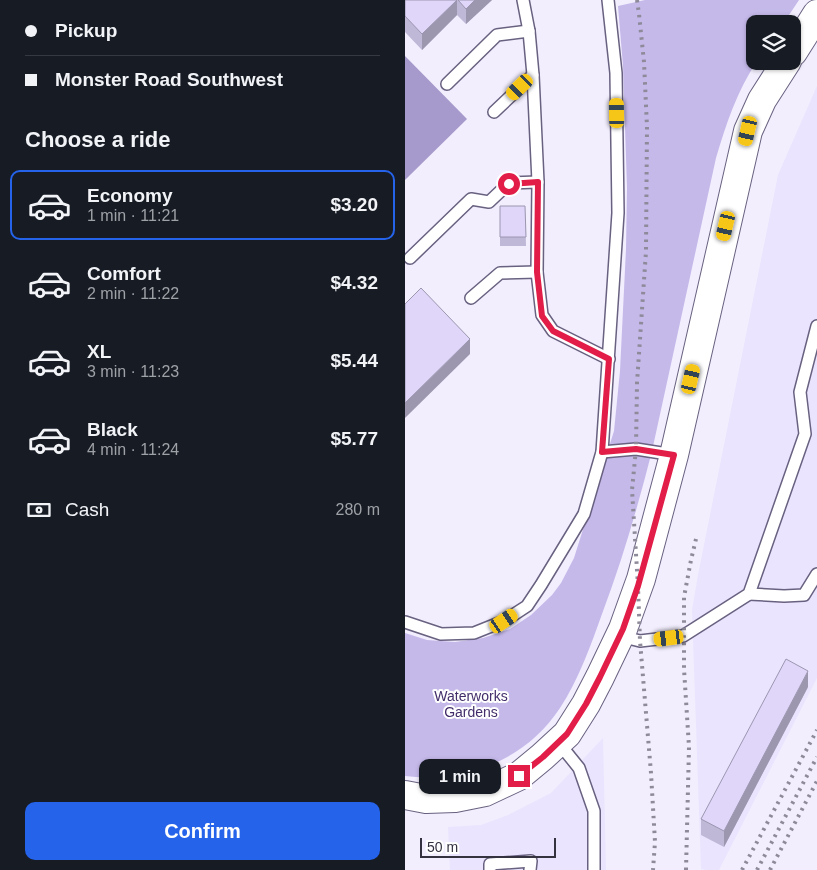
<!DOCTYPE html>
<html lang="en">
<head>
<meta charset="utf-8">
<style>
  body { margin:0; font-family:Arial,sans-serif; background:#20242c; color:#f1f3f6; height:100vh; display:flex; flex-direction:column; font-size:19px; white-space:nowrap }
  * { box-sizing:border-box; margin:0 }
  p { font-size:16px; color:#9ea1a6 }
  .icon { flex:none; width:28px; height:28px; fill:none; stroke:currentColor; stroke-width:2; stroke-linecap:round; stroke-linejoin:round }
  .map { position:relative; flex:1; overflow:hidden }
  .side { display:flex; flex-direction:column; background:#171b24; width:405px }
  .side>* { flex:none }
  .banner { display:grid; align-content:center; height:110px; padding:0 25px; background:#171b24 }
  .controls { position:absolute; left:341px; top:15px; display:grid; gap:10px }
  .controls a { display:grid; place-items:center; width:55px; height:55px; border-radius:10px; background:#171b24; box-shadow:0 1px 4px #0004; font-size:25px }
  .scale { position:absolute; left:15px; bottom:12px; width:136px; box-sizing:border-box; padding-left:5px; border:2px solid #353240; border-top:0; font-size:14px; line-height:18px; white-space:nowrap; color:#353240; -webkit-text-stroke:4px #fefefe; paint-order:stroke }
  .end { position:absolute; width:22px; height:22px; margin:-11px; border:6px solid #e11d48; background:#fff; box-shadow:0 0 0 2px #fff }
  .from { border-radius:50% }
  .bubble { position:absolute; height:35px; border-radius:10px; background:#171b24; box-shadow:0 1px 4px #0004; font-size:16px; font-weight:700; line-height:35px; text-align:center }
  .car { position:absolute; width:15px; height:30px; margin:-15px -8px; border-radius:6px; box-shadow:0 0 4px 1px #0007; background:linear-gradient(#f5c518 24%,#345 0 40%,#f5c518 0 76%,#345 0 86%,#f5c518 0) }
  .banner b { display:flex; align-items:center; gap:18px; height:48px; font-size:19px }
  .banner b+b { border-top:1px solid #363941 }
  .banner i { width:12px; height:12px; background:#f1f3f6 }
  ul { padding:0; list-style:none }
  li { display:flex; align-items:center; gap:15px; height:70px; margin:0 10px 8px; padding:0 15px; border:2px solid transparent; border-radius:10px }
  li div { flex:1 }
  li b { display:block; font-size:19px }
  li em { font-style:normal; font-weight:700 }
  li.selected { border-color:#2563eb }
  li>.icon { width:45px; height:45px; stroke-width:1.5 }
  h2 { padding:0 25px; font-size:22px; line-height:60px }
  .pay { display:flex; align-items:center; gap:12px; height:55px; padding:0 25px; font-size:19px }
  .pay p { margin-inline-start:auto }
  .primary-button { display:flex; gap:10px; margin-top:auto; padding:10px 25px }
  .primary-button a { flex:1; height:58px; border-radius:10px; background:#2563eb; color:#fff; font-size:20px; font-weight:700; line-height:58px; text-align:center }
  main { display:flex; flex:1; min-height:0 }
  .map>svg:first-child { display:block }
</style>
</head>
<body>
<main>
<section class="side">
<div class="banner">
<b><i class="from"></i>Pickup</b>
<b><i></i>Monster Road Southwest</b>
</div>
<h2>Choose a ride</h2>
<ul>
<li class="selected"><svg class="icon" aria-label="car" viewBox="0 0 24 24"><path d="M5 17H2v-5l4-1 3-4h7l3 4 3 1v5h-3M9 17h6M6 11h13"/><circle cx="7" cy="17" r="2"/><circle cx="17" cy="17" r="2"/></svg><div><b>Economy</b><p>1 min · 11:21</p></div><em>$3.20</em></li>
<li><svg class="icon" aria-label="car" viewBox="0 0 24 24"><path d="M5 17H2v-5l4-1 3-4h7l3 4 3 1v5h-3M9 17h6M6 11h13"/><circle cx="7" cy="17" r="2"/><circle cx="17" cy="17" r="2"/></svg><div><b>Comfort</b><p>2 min · 11:22</p></div><em>$4.32</em></li>
<li><svg class="icon" aria-label="car" viewBox="0 0 24 24"><path d="M5 17H2v-5l4-1 3-4h7l3 4 3 1v5h-3M9 17h6M6 11h13"/><circle cx="7" cy="17" r="2"/><circle cx="17" cy="17" r="2"/></svg><div><b>XL</b><p>3 min · 11:23</p></div><em>$5.44</em></li>
<li><svg class="icon" aria-label="car" viewBox="0 0 24 24"><path d="M5 17H2v-5l4-1 3-4h7l3 4 3 1v5h-3M9 17h6M6 11h13"/><circle cx="7" cy="17" r="2"/><circle cx="17" cy="17" r="2"/></svg><div><b>Black</b><p>4 min · 11:24</p></div><em>$5.77</em></li>
</ul>
<div class="pay"><svg class="icon" aria-label="cash" viewBox="0 0 24 24"><path d="M3 7h18v10H3z"/><circle cx="12" cy="12" r="2"/></svg>Cash<p>280 m</p></div>
<div class="primary-button"><a>Confirm</a></div>
</section>
<div class="map">
<svg width="412" height="870" viewBox="0 0 412 870">
  <rect width="100%" height="100%" fill="#f2eefd"/>
  <!-- built -->
  <g fill="#eae4fe">
    <polygon points="412,86 412,678 314,870 301,870 296,869 287,610 293,575 373,175"/>
    <polygon points="198,738 201,870 45,870 43,827 76,825 103,815 146,793"/>
  </g>
  <!-- green -->
  <path fill="#c5b9ea" d="M240,0h154l-16,24h-28v37h2c-20,30 -31,63 -41,97l-64,293c-14,55 -30,110 -50,163 -11,31 -24,67 -42,94 -34,52 -94,75 -155,68v-143l22,7 28,2 28,-4 27,-9 21,-14 21,-20 9,-12 13,-25 40,-127 6,-60 6,-122 1,-61 -4,-122 -5,-60z"/>
  <!-- water -->
  <polygon fill="#a699cb" points="0,56 62,119 0,180"/>
  <g fill="none" stroke-linecap="round" stroke-linejoin="round">
    <!-- service casing -->
    <g stroke="#696180" stroke-width="14">
      <g id="service">
        <polyline points="118,0 124,31 128,75 133,182 132,272 137,315 148,331 204,359"/>
        <polyline points="42,84 92,35 124,31"/>
        <polyline points="89,112 128,75"/>
        <polyline points="5,258 66,199 84,202 104,183 133,182"/>
        <polyline points="66,298 95,273 132,272"/>
        <polyline points="197,452 231,449 269,455"/>
        <polyline points="344,594 379,596 399,595 412,574"/>
        <polyline points="0,622 36,634 69,633 99,621 122,606 136,585 179,514 197,452 213,213 211,73 203,0"/>
        <polyline points="215,636 235,641 278,636 344,594 400,434 395,392 412,326"/>
        <polyline points="153,742 174,768 189,811 189,870"/>
        <polyline points="85,870 85,864 126,861 125,870"/>
      </g>
    </g>
    <!-- tertiary casing -->
    <g stroke="#696180" stroke-width="30">
      <g id="tertiary">
        <polyline points="388,52 412,14"/>
        <polyline points="0,795 21,799 50,798 80,792 114,776 137,757 162,734 181,704 195,677 218,629 236,579 269,455 343,131 357,100 382,61"/>
      </g>
    </g>
    <!-- service -->
    <use href="#service" stroke="#fff" stroke-width="11"/>
    <!-- tertiary -->
    <use href="#tertiary" stroke="#fff" stroke-width="28"/>
    <!-- rail -->
    <g stroke="#8e8a99" stroke-width="4" stroke-dasharray="2.5 5" stroke-linecap="butt">
      <polyline points="232,0 234,14 239,62 242,127 241,251 232,383 231,449 227,490 233,586 235,641 246,773 250,842 248,870"/>
      <polyline points="281,870 284,747 279,669 279,597 286,560 291,539"/>
      <polyline points="337,870 412,730"/>
      <polyline points="352,870 412,757"/>
      <polyline points="365,870 412,781"/>
    </g>
  </g>
  <!-- wall -->
  <g fill="#c0b8d7">
    <polygon points="0,0 87,0 61,24 52,15 17,50 0,32"/>
    <polygon points="95,206 120,206 121,246 95,246"/>
    <polygon points="403,687 319,847 296,835 296,819"/>
  </g>
  <!-- shaded-wall -->
  <g fill="#9c96af">
    <polygon points="52,0 52,15 17,50 17,34"/>
    <polygon points="70,0 87,0 61,24 61,9"/>
    <polygon points="65,339 65,354 0,418 0,403"/>
    <polygon points="403,671 403,687 319,847 319,831"/>
  </g>
  <!-- building -->
  <g fill="#dfd6fa" stroke="#9c96af">
    <polygon points="0,0 52,0 17,34 0,16"/>
    <polygon points="53,0 70,0 61,9"/>
    <polygon points="95,206 120,206 121,237 95,237"/>
    <polygon points="16,288 65,339 0,403 0,304"/>
    <polygon points="381,659 403,671 319,831 296,819"/>
  </g>
  <g fill="none" stroke-linecap="round" stroke-linejoin="round">
    <!-- route -->
    <polyline stroke="#e11d48" stroke-width="6" points="104,184 133,182 132,272 137,316 148,331 204,359 197,452 231,449 269,455 233,586 218,629 195,677 181,704 162,734 138,757 114,776"/>
  </g>
  <g text-anchor="middle" stroke-width="4" stroke-linejoin="round" paint-order="stroke">
    <!-- park labels -->
    <g font-size="14" fill="#422d6a" stroke="#fefefe">
      <text x="66" y="701">Waterworks<tspan x="66" dy="16">Gardens</tspan></text>
    </g>
  </g>
</svg>
<div class="controls">
<a><svg class="icon" aria-label="layers" viewBox="0 0 24 24"><path d="M12 4l9 5-9 5-9-5zM3 14l9 5 9-5"/></svg></a>
</div>
<div class="scale">50 m</div>
<i class="end from" style="left:104px;top:184px"></i>
<i class="end" style="left:114px;top:776px"></i>
<div class="bubble" style="left:14px;top:759px;width:82px">1 min</div>
<i class="car" style="left:115px;top:87px;rotate:226deg"></i>
<i class="car" style="left:212px;top:113px;rotate:359deg"></i>
<i class="car" style="left:343px;top:131px;rotate:193deg"></i>
<i class="car" style="left:321px;top:226px;rotate:193deg"></i>
<i class="car" style="left:286px;top:379px;rotate:13deg"></i>
<i class="car" style="left:99px;top:621px;rotate:56deg"></i>
<i class="car" style="left:264px;top:638px;rotate:263deg"></i>
</div>
</main>
</body>
</html>
